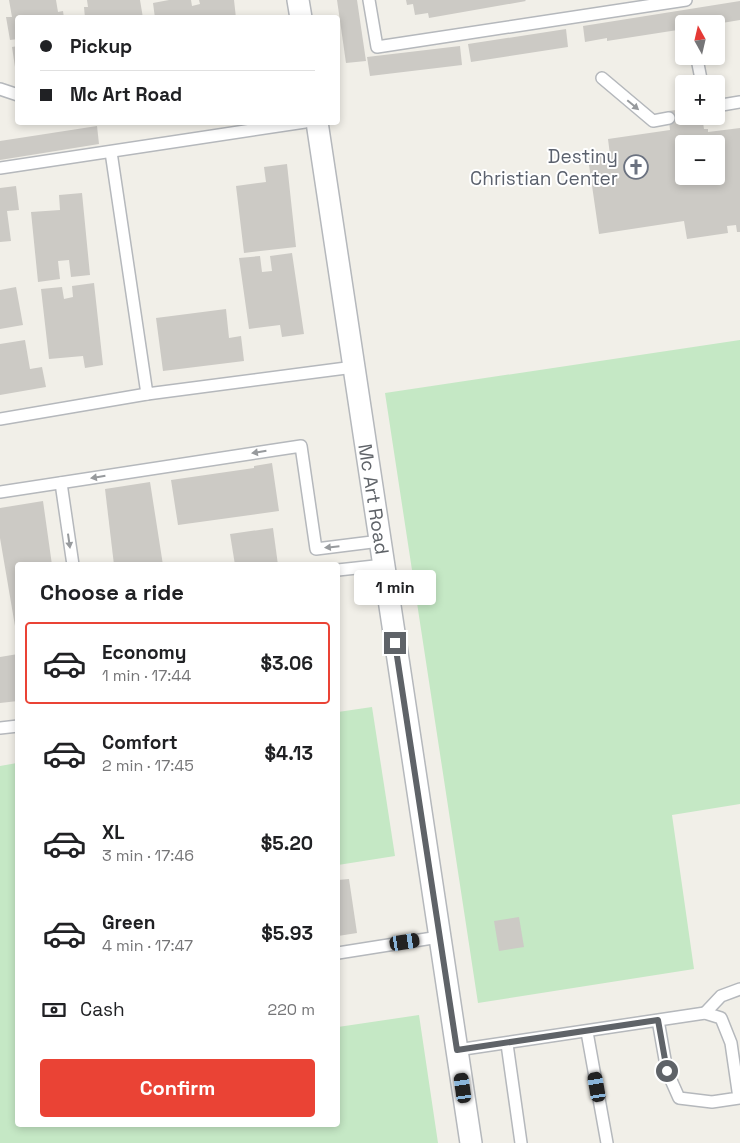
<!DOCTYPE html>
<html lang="en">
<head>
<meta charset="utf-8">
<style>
  body { margin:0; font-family:"Space Grotesk",sans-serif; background:#f6f6f6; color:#202124; height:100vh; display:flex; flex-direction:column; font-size:19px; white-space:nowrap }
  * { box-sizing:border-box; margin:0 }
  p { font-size:16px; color:#757577 }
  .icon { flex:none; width:28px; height:28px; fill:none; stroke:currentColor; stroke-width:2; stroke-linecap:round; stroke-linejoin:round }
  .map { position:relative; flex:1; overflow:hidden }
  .drawer { position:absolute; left:15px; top:562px; width:325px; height:565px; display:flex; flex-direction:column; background:#fff; border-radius:5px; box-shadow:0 2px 8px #0003 }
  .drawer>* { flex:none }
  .guide { position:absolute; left:15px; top:15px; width:325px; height:110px; border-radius:5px; box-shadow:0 2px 8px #0003; display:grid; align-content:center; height:110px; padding:0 25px; background:#fff }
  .needle { width:32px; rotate:352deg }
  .controls { position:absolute; left:675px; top:15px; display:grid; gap:10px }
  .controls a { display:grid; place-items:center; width:50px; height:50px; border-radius:5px; background:#fff; box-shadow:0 2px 8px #0003; font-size:25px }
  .end { position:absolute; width:22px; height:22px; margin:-11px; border:6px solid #5f6368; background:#fff; box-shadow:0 0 0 2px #fff }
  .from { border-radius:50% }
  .bubble { position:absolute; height:35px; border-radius:5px; background:#fff; box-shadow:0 2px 8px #0003; font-size:16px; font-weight:800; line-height:35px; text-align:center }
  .car { position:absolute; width:15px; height:30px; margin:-15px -8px; border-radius:6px; box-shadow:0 0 4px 1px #0007; background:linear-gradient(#222 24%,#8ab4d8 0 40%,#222 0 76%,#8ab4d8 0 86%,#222 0) }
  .guide b { display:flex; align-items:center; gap:18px; height:48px; font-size:19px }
  .guide b+b { border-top:1px solid #e0e0e0 }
  .guide i { width:12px; height:12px; background:#202124 }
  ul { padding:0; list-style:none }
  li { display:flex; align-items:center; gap:15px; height:82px; margin:0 10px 8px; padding:0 15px; border:2px solid transparent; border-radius:5px }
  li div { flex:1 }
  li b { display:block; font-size:19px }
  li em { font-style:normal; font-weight:800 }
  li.on { border-color:#ea4335 }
  li>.icon { width:45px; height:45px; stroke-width:1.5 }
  h2 { padding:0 25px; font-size:22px; line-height:60px }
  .pay { display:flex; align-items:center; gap:12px; height:55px; padding:0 25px; font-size:19px }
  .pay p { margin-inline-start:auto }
  .primary-button { display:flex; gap:10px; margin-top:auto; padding:10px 25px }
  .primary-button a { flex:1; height:58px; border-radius:5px; background:#ea4335; color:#fff; font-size:20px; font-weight:800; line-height:58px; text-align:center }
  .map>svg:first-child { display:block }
</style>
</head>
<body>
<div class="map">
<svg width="740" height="1143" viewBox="0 0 740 1143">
  <rect width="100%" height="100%" fill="#f1efe8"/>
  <!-- green -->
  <g fill="#c5e8c5">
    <polygon points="740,340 740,804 672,815 694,969 478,1003 385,393"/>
    <polygon points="372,707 395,856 338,865 338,712"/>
    <polygon points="17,763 18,1125 338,1125 338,1027 419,1015 438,1143 0,1143 0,766"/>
  </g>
  <!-- building -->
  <g fill="#cccac5" fill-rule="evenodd">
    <polygon points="9,0 56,0 58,12 63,11 64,18 18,18 18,39 10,40 6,17 12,17"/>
    <polygon points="87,0 140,0 143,18 85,18 84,7 88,7"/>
    <polygon points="169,0 191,0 192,6 200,4 199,0 234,0 236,18 155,18 153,3"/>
    <polygon points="337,0 357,0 366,61 346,63"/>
    <polygon points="406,0 525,0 526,1 429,18 428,13 415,15 413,4 407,5"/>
    <polygon points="740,1 740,20 716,24 684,24 684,29 607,41 607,38 585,42 583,26"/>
    <polygon points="566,29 568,47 471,62 468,44"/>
    <polygon points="18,46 18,67 15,67 12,47"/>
    <polygon points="460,46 462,65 370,76 367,57"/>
    <path d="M684,109v7h18l2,13h4v3l32,-4v104h-3l-1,-7 -9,1 1,7 -41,6 -3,-18 -85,13 -11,-76 22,-3 -2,-16 62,-9 -2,-19zM684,144h32v32h-32z"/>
    <polygon points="97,126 99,144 0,160 0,141"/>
    <polygon points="287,164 296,247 244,253 236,186 266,182 264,167"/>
    <polygon points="16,186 19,210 7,211 11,241 0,242 0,188"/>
    <polygon points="82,193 90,275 71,277 69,260 58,261 60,279 38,282 31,212 60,210 59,195"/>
    <polygon points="292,253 304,334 282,337 280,325 249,329 239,258 260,256 262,272 272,271 270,256"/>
    <polygon points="94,283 103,365 85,368 83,356 49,359 41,289 62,287 64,299 73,297 72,286"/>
    <polygon points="16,287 23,325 0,329 0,290"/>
    <polygon points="226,309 229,338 241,336 244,361 163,371 156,318"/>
    <polygon points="25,340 30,369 42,367 46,387 0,395 0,344"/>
    <polygon points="272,463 279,511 178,525 171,480 254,468 254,466"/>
    <polygon points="150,482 163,565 114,565 105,489"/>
    <polygon points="43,501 52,565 18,565 18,626 15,626 0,538 0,508"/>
    <polygon points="273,528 278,565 235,565 230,534"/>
    <polygon points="18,654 18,701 0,703 0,657"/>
    <polygon points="349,879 357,933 338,936 338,880"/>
    <polygon points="519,917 524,947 499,951 494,921"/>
  </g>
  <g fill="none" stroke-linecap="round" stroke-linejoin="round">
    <!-- lane casing -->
    <g stroke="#b5b8bc" stroke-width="14">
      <g id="lane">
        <polyline points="369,0 377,47 686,0"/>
        <polyline points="698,64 702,84"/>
        <polyline points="602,78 653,121 669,118"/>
        <polyline points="0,89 18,95"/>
        <polyline points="716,106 740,102"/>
        <polyline points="111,152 147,394 354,367"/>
        <polyline points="0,168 305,122"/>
        <polyline points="0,419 147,394"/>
        <polyline points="61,483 73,565"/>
        <polyline points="0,492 301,446 316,549 380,541"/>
        <polyline points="338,570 384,565"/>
        <polyline points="0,728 18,726"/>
        <polyline points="338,953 439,937"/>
        <polyline points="705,1013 721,996 740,989"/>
        <polyline points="587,1032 607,1143"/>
        <polyline points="507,1044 521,1143"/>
        <polyline points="457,1050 705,1013 721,1018 731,1043 739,1098 712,1102 679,1098 667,1071 658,1020"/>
      </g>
    </g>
    <!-- street casing -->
    <g stroke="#b5b8bc" stroke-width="24">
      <g id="street">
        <polyline points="298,0 301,18"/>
        <polyline points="317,122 471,1143"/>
      </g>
    </g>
    <!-- lane -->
    <use href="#lane" stroke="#fff" stroke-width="11"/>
    <!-- street -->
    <use href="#street" stroke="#fff" stroke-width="21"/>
  </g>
  <!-- one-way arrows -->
  <defs><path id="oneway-solid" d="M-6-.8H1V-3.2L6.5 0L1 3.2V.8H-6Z" transform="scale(1.25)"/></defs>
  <g fill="#979a9d">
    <use href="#oneway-solid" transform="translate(633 105) rotate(40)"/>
    <use href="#oneway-solid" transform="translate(259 452) rotate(171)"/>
    <use href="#oneway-solid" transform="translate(98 477) rotate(171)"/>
    <use href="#oneway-solid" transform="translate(69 541) rotate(82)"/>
    <use href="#oneway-solid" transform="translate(332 547) rotate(174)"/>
  </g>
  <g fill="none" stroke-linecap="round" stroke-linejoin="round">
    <!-- route -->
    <polyline stroke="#5f6368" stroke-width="6" points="395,643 457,1050 658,1020 667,1071"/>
  </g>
  <!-- icons -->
  <defs>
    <g id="church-ring" transform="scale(1.25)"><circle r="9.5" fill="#fff" stroke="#6b7280" stroke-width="1.5"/><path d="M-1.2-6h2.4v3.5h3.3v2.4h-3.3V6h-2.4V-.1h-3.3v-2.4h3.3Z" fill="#6b7280"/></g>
  </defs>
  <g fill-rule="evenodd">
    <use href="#church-ring" x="636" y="167"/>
  </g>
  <g text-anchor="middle" stroke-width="4" stroke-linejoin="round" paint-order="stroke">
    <!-- worship labels -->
    <g font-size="19" fill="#5b616d" stroke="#fff" text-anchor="end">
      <text x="618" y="163">Destiny<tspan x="618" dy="22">Christian Center</tspan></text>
    </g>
    <!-- street labels -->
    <g font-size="19" fill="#5f6368" stroke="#fff">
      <text transform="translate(374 499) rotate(81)" y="7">Mc Art Road</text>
    </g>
  </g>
</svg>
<div class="controls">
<a><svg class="needle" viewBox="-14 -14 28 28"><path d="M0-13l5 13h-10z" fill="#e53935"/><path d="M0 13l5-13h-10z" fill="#757577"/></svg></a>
<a>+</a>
<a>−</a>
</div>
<i class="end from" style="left:667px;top:1071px"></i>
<i class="end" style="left:395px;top:643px"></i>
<div class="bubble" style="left:354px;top:570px;width:82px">1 min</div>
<i class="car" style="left:405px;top:942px;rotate:81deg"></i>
<i class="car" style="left:597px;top:1087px;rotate:350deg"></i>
<i class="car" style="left:463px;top:1088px;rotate:352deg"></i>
<div class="guide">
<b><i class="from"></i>Pickup</b>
<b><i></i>Mc Art Road</b>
</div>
<section class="drawer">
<h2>Choose a ride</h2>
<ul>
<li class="on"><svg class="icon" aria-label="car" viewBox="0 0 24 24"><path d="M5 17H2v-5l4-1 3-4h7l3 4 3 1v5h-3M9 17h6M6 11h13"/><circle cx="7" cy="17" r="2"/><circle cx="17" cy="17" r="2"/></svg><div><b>Economy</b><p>1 min · 17:44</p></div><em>$3.06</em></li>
<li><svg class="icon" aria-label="car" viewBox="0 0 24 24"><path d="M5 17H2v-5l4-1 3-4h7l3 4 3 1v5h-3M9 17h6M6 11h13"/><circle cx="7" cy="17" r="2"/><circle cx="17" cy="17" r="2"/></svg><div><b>Comfort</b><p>2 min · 17:45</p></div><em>$4.13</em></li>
<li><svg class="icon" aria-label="car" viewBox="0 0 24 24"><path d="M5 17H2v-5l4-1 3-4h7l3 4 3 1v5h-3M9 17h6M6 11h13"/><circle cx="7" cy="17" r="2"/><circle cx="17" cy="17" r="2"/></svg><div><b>XL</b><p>3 min · 17:46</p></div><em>$5.20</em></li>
<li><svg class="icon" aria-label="car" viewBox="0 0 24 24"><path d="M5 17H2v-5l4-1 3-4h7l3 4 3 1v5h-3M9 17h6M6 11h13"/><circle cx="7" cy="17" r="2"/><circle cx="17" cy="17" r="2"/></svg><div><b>Green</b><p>4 min · 17:47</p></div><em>$5.93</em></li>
</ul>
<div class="pay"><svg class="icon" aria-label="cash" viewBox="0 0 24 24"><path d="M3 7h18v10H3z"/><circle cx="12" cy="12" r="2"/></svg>Cash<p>220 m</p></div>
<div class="primary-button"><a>Confirm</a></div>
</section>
</div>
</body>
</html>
